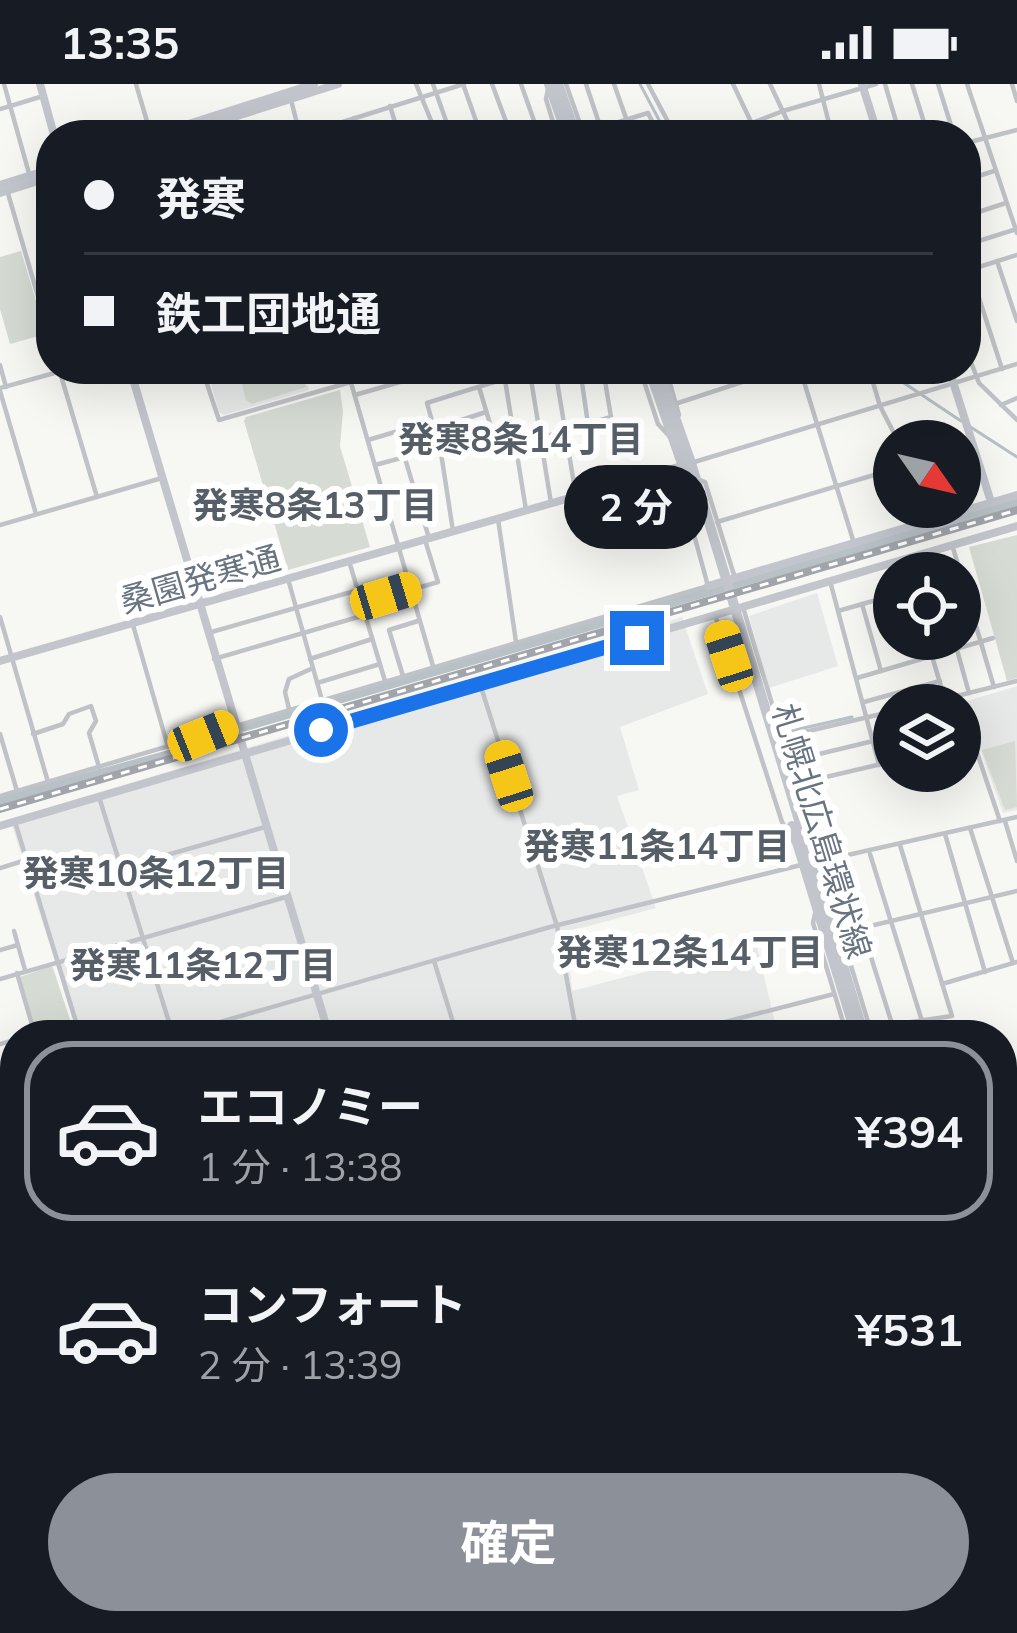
<!DOCTYPE html>
<html lang="ja">
<head>
<meta charset="utf-8">
<style>
  body { margin:0; font-family:Mulish,"Noto Sans JP",sans-serif; background:#20242c; color:#f1f3f6; height:100vh; display:flex; flex-direction:column; font-size:45px; white-space:nowrap }
  * { box-sizing:border-box; margin:0 }
  p { font-size:39px; color:#9ea1a6 }
  .icon { flex:none; width:66px; height:66px; fill:none; stroke:currentColor; stroke-width:2; stroke-linecap:round; stroke-linejoin:round }
  .map { position:relative; flex:1; overflow:hidden }
  .panel { position:absolute; left:0px; top:936px; width:1017px; height:615px; display:flex; flex-direction:column; background:#171b24; border-radius:48px 48px 0 0; box-shadow:0 12px 48px #0002 }
  .panel>* { flex:none }
  .guide { position:absolute; left:36px; top:36px; width:945px; height:264px; border-radius:48px; box-shadow:0 12px 48px #0002; display:grid; align-content:center; height:264px; padding:0 48px; background:#171b24 }
  .needle { width:78px; rotate:124deg }
  .fabs { position:absolute; left:873px; top:336px; display:grid; gap:24px }
  .fabs a { display:grid; place-items:center; width:108px; height:108px; border-radius:50%; background:#171b24; box-shadow:0 12px 48px #0002; font-size:60px }
  .end { position:absolute; width:54px; height:54px; margin:-27px; border:15px solid #1a73e8; background:#fff; box-shadow:0 0 0 6px #fff }
  .from { border-radius:50% }
  .bubble { position:absolute; height:84px; border-radius:42px; background:#171b24; box-shadow:0 12px 48px #0002; font-size:39px; font-weight:700; line-height:84px; text-align:center }
  .car { position:absolute; width:36px; height:72px; margin:-36px -18px; border-radius:15px; box-shadow:0 0 9px 3px #0007; background:linear-gradient(#f5c518 24%,#345 0 40%,#f5c518 0 76%,#345 0 86%,#f5c518 0) }
  .guide b { display:flex; align-items:center; gap:42px; height:114px; font-size:45px }
  .guide b+b { border-top:3px solid #363941 }
  .guide i { width:30px; height:30px; background:#f1f3f6 }
  ul { padding:21px 0 0; list-style:none }
  li { display:flex; align-items:center; gap:36px; height:180px; margin:0 24px 18px; padding:0 24px; border:6px solid transparent; border-radius:48px }
  li div { flex:1 }
  li b { display:block; font-size:45px }
  li em { font-style:normal; font-weight:700 }
  li.on { border-color:#8c9099 }
  li>.icon { width:108px; height:108px; stroke-width:1.5 }
  .button { display:flex; gap:24px; margin-top:auto; padding:24px 48px }
  .button a { flex:1; height:138px; border-radius:72px; background:#8c9099; color:#fff; font-size:48px; font-weight:700; line-height:138px; text-align:center }
  .status { display:flex; justify-content:space-between; align-items:center; height:84px; padding:0 60px; background:#171b24; direction:ltr }
  .status svg { height:33px; fill:currentColor }
  .map>svg:first-child { display:block }
</style>
</head>
<body>
<div class="status"><b>13:35</b><svg viewBox="0 0 49 12"><path d="M0 12V9h3v3zM5 12V6h3v6zM10 12V3h3v9zM15 12V0h3v12zM26 1h20v11H26zM47 4h2v5h-2z"/></svg></div>
<div class="map">
<svg width="1017" height="1549" viewBox="0 0 1017 1549">
  <rect width="100%" height="100%" fill="#f7f7f4"/>
  <!-- built -->
  <g fill="#e7e9e8">
    <polygon points="207,285 302,285 309,306 224,331 219,328"/>
    <polygon points="817,509 838,582 769,604 749,532"/>
    <polygon points="682,533 708,610 620,643 639,706 617,712 656,824 566,848 572,907 756,859 778,951 78,951 10,735"/>
    <polygon points="1017,602 1017,726 1003,729 964,618"/>
    <polygon points="1002,1171 1006,1190 1017,1189 1017,1438 1002,1389"/>
    <polygon points="1002,1448 1017,1499 1017,1549 349,1549 329,1536 1002,1536"/>
  </g>
  <!-- green -->
  <g fill="#d6dbd4">
    <polygon points="21,167 46,250 10,260 0,225 0,173"/>
    <polygon points="238,285 300,285 306,303 252,320 246,316"/>
    <polygon points="340,306 343,327 340,362 370,463 288,486 244,337 246,333"/>
    <polygon points="1017,451 1017,594 1007,597 969,463"/>
    <polygon points="1015,657 1017,723 1005,726 982,666"/>
    <polygon points="51,882 53,884 75,951 37,951 20,893"/>
    <polygon points="15,1166 15,1325 0,1313 0,1170"/>
  </g>
  <g fill="none" stroke-linecap="round" stroke-linejoin="round">
    <!-- stream -->
    <g stroke="#b8c1c6" stroke-width="3">
      <polyline points="640,0 667,51"/>
      <polyline points="883,285 961,337"/>
      <polyline points="969,342 1017,373"/>
      <polyline points="786,648 852,633"/>
      <polyline points="324,1536 343,1549"/>
    </g>
    <!-- river -->
    <g stroke="#b8c1c6" stroke-width="9">
      <polyline points="244,643 1017,418"/>
      <polyline points="0,717 229,654"/>
    </g>
    <!-- street -->
    <g stroke="#bfc2c6" stroke-width="4.5">
      <polyline points="4,0 30,93"/>
      <polyline points="136,0 151,51"/>
      <polyline points="416,0 437,51"/>
      <polyline points="433,0 451,51"/>
      <polyline points="463,0 481,51"/>
      <polyline points="492,0 511,51"/>
      <polyline points="521,0 539,51"/>
      <polyline points="566,0 584,51"/>
      <polyline points="586,0 603,51"/>
      <polyline points="614,0 632,51"/>
      <polyline points="648,0 675,51"/>
      <polyline points="733,0 752,40"/>
      <polyline points="770,0 794,51"/>
      <polyline points="819,0 832,51"/>
      <polyline points="885,0 900,51"/>
      <polyline points="912,0 928,51"/>
      <polyline points="938,0 954,51"/>
      <polyline points="967,0 1017,149"/>
      <polyline points="1012,0 1017,17"/>
      <polyline points="548,5 546,15 557,51"/>
      <polyline points="291,16 300,51"/>
      <polyline points="390,22 399,51"/>
      <polyline points="0,25 40,13"/>
      <polyline points="234,33 238,51"/>
      <polyline points="354,34 361,51"/>
      <polyline points="583,49 648,29 659,51"/>
      <polyline points="278,51 298,44"/>
      <polyline points="301,51 464,0"/>
      <polyline points="721,51 783,27 876,0"/>
      <polyline points="966,59 1017,46"/>
      <polyline points="966,96 994,87"/>
      <polyline points="7,106 51,257"/>
      <polyline points="966,132 1006,119"/>
      <polyline points="966,161 1017,145"/>
      <polyline points="997,177 1017,237"/>
      <polyline points="970,186 1002,285"/>
      <polyline points="966,187 1017,171"/>
      <polyline points="966,265 979,299 1017,336"/>
      <polyline points="0,281 6,303"/>
      <polyline points="59,285 97,413"/>
      <polyline points="202,285 219,336 351,298"/>
      <polyline points="347,285 433,582"/>
      <polyline points="383,285 388,301"/>
      <polyline points="555,285 576,412"/>
      <polyline points="580,285 588,340"/>
      <polyline points="640,285 658,340 670,353"/>
      <polyline points="666,285 679,331"/>
      <polyline points="735,285 740,298"/>
      <polyline points="800,285 854,459"/>
      <polyline points="869,285 880,322 898,357"/>
      <polyline points="530,289 551,419"/>
      <polyline points="505,296 526,426"/>
      <path d="M479,303l15,50 -53,16 -14,-50c37,-12 74,-23 111,-34"/>
      <polyline points="0,304 69,285"/>
      <polyline points="0,307 36,430"/>
      <polyline points="355,311 445,285"/>
      <polyline points="678,319 782,285"/>
      <polyline points="1001,321 1017,314"/>
      <polyline points="434,345 486,328"/>
      <polyline points="397,348 429,454"/>
      <polyline points="368,356 432,337"/>
      <polyline points="516,361 611,333 603,285"/>
      <polyline points="441,369 453,447"/>
      <polyline points="691,379 1017,280"/>
      <polyline points="375,381 405,373"/>
      <polyline points="700,396 705,398 735,494"/>
      <polyline points="498,435 516,558"/>
      <polyline points="717,438 894,385"/>
      <polyline points="0,441 162,394"/>
      <polyline points="953,464 994,603"/>
      <polyline points="929,471 934,489"/>
      <polyline points="349,477 385,597"/>
      <polyline points="288,495 322,616"/>
      <polyline points="830,497 879,681"/>
      <polyline points="411,506 438,498 425,456"/>
      <polyline points="362,519 411,504"/>
      <polyline points="862,520 881,587"/>
      <polyline points="743,523 796,700 803,736"/>
      <polyline points="838,527 873,517"/>
      <polyline points="0,533 48,698"/>
      <polyline points="716,534 782,738 795,760"/>
      <polyline points="133,541 168,663"/>
      <polyline points="208,549 358,506"/>
      <polyline points="954,555 969,609"/>
      <polyline points="932,572 945,616"/>
      <polyline points="214,575 365,531"/>
      <polyline points="310,575 372,555"/>
      <polyline points="403,592 389,546 418,537"/>
      <polyline points="857,594 993,554"/>
      <polyline points="317,599 380,580"/>
      <polyline points="480,600 557,842 577,951"/>
      <polyline points="958,612 1000,737"/>
      <polyline points="864,618 940,597"/>
      <polyline points="921,621 1017,597"/>
      <polyline points="289,625 285,608 289,595 313,584"/>
      <polyline points="0,650 17,707"/>
      <polyline points="33,650 63,640 69,630 91,622 96,637 89,649 99,683"/>
      <polyline points="783,653 894,627"/>
      <polyline points="960,661 972,658"/>
      <polyline points="790,677 894,652"/>
      <polyline points="796,700 894,677"/>
      <polyline points="0,712 708,502 684,414 687,406"/>
      <polyline points="100,716 173,951"/>
      <polyline points="1005,737 1017,777"/>
      <polyline points="15,738 80,951"/>
      <polyline points="970,744 1013,879"/>
      <polyline points="945,750 985,888"/>
      <polyline points="870,770 922,937"/>
      <polyline points="840,774 892,940"/>
      <polyline points="812,779 1017,733"/>
      <polyline points="0,784 26,776"/>
      <polyline points="121,784 265,743"/>
      <polyline points="827,814 831,816 872,951"/>
      <polyline points="815,830 813,839 847,951"/>
      <polyline points="14,847 25,886"/>
      <polyline points="841,849 1017,807"/>
      <polyline points="0,866 18,861"/>
      <polyline points="434,877 457,951"/>
      <polyline points="17,889 35,951"/>
      <polyline points="0,895 286,813"/>
      <polyline points="942,900 1017,878"/>
      <polyline points="870,944 952,932 900,761"/>
      <polyline points="175,951 550,843 801,781"/>
      <polyline points="674,951 834,910"/>
      <polyline points="0,960 15,956"/>
      <polyline points="0,1000 15,996"/>
      <polyline points="0,1034 15,1029"/>
      <polyline points="0,1065 9,1097"/>
      <polyline points="0,1099 15,1095"/>
      <polyline points="1002,1115 1017,1112"/>
      <polyline points="1002,1126 1017,1175"/>
      <polyline points="0,1131 15,1127"/>
      <polyline points="1002,1187 1017,1185"/>
      <polyline points="1002,1270 1017,1267"/>
      <polyline points="1002,1351 1017,1349"/>
      <polyline points="1002,1375 1017,1427"/>
      <polyline points="1002,1462 1017,1511"/>
      <polyline points="221,1536 240,1549"/>
      <polyline points="384,1536 388,1549"/>
      <polyline points="623,1536 627,1549"/>
      <polyline points="734,1536 737,1549"/>
      <polyline points="0,1539 15,1549"/>
      <polyline points="56,1549 66,1536"/>
      <polyline points="120,1549 129,1536"/>
      <polyline points="149,1549 158,1536"/>
      <polyline points="178,1549 187,1536"/>
      <polyline points="254,1549 262,1536"/>
      <polyline points="460,1549 506,1536"/>
    </g>
    <!-- secondary -->
    <g stroke="#c2c6cc" stroke-width="8">
      <polyline points="40,0 54,51"/>
      <polyline points="862,0 878,51"/>
      <polyline points="154,51 314,0"/>
      <polyline points="177,51 338,0"/>
      <polyline points="0,101 51,85"/>
      <polyline points="0,109 51,93"/>
      <polyline points="130,285 329,951"/>
      <polyline points="949,285 991,418"/>
      <polyline points="708,502 1017,411"/>
      <polyline points="0,577 685,381"/>
      <polyline points="0,742 1017,442"/>
      <polyline points="1002,1068 1017,1065"/>
      <polyline points="0,1342 15,1338"/>
      <polyline points="0,1376 15,1435"/>
      <polyline points="40,1536 43,1549"/>
      <polyline points="508,1536 512,1549"/>
    </g>
    <!-- primary -->
    <g stroke="#c2c6cc" stroke-width="10">
      <polyline points="549,0 567,51"/>
      <polyline points="558,0 576,51"/>
      <polyline points="649,285 694,414"/>
      <polyline points="658,285 691,379 864,951"/>
      <polyline points="792,742 856,951"/>
      <polyline points="1002,1404 1017,1453"/>
      <polyline points="1002,1432 1017,1482"/>
    </g>
    <!-- rail casing -->
    <g stroke="#a1a5ab" stroke-width="8">
      <polyline id="rail" points="0,725 1017,426"/>
    </g>
    <!-- rail -->
    <use href="#rail" stroke="#fff" stroke-width="3" stroke-dasharray="9" stroke-linecap="butt"/>
  </g>
  <g fill="none" stroke-linecap="round" stroke-linejoin="round">
    <!-- route -->
    <polyline stroke="#1a73e8" stroke-width="15" points="321,646 637,554"/>
  </g>
  <g text-anchor="middle" stroke-width="12" stroke-linejoin="round" paint-order="stroke">
    <!-- street labels -->
    <g font-size="33" fill="#697482" stroke="#fff">
      <text transform="translate(200 495) rotate(-16)" y="12">桑園発寒通</text>
      <text transform="translate(822 747) rotate(73)" y="12">札幌北広島環状線</text>
    </g>
    <!-- neighbourhood labels -->
    <g font-size="36" font-weight="bold" fill="#565e68" stroke="#fff">
      <text x="521" y="368">発寒8条14丁目</text>
      <text x="315" y="434">発寒8条13丁目</text>
      <text x="657" y="775">発寒11条14丁目</text>
      <text x="156" y="802">発寒10条12丁目</text>
      <text x="690" y="881">発寒12条14丁目</text>
      <text x="203" y="894">発寒11条12丁目</text>
    </g>
  </g>
</svg>
<div class="fabs">
<a><svg class="needle" viewBox="-14 -14 28 28"><path d="M0-13l5 13h-10z" fill="#e53935"/><path d="M0 13l5-13h-10z" fill="#9ea1a6"/></svg></a>
<a><svg class="icon" aria-label="locate" viewBox="0 0 24 24"><circle cx="12" cy="12" r="6"/><path d="M12 2v4M12 18v4M2 12h4M18 12h4"/></svg></a>
<a><svg class="icon" aria-label="layers" viewBox="0 0 24 24"><path d="M12 4l9 5-9 5-9-5zM3 14l9 5 9-5"/></svg></a>
</div>
<i class="end from" style="left:321px;top:646px"></i>
<i class="end" style="left:637px;top:554px"></i>
<div class="bubble" style="left:564px;top:381px;width:144px">2 分</div>
<i class="car" style="left:386px;top:512px;rotate:73deg"></i>
<i class="car" style="left:729px;top:572px;rotate:342deg"></i>
<i class="car" style="left:203px;top:652px;rotate:68deg"></i>
<i class="car" style="left:509px;top:692px;rotate:342deg"></i>
<div class="guide">
<b><i class="from"></i>発寒</b>
<b><i></i>鉄工団地通</b>
</div>
<section class="panel">
<ul>
<li class="on"><svg class="icon" aria-label="car" viewBox="0 0 24 24"><path d="M5 17H2v-5l4-1 3-4h7l3 4 3 1v5h-3M9 17h6M6 11h13"/><circle cx="7" cy="17" r="2"/><circle cx="17" cy="17" r="2"/></svg><div><b>エコノミー</b><p>1 分 · 13:38</p></div><em>¥394</em></li>
<li><svg class="icon" aria-label="car" viewBox="0 0 24 24"><path d="M5 17H2v-5l4-1 3-4h7l3 4 3 1v5h-3M9 17h6M6 11h13"/><circle cx="7" cy="17" r="2"/><circle cx="17" cy="17" r="2"/></svg><div><b>コンフォート</b><p>2 分 · 13:39</p></div><em>¥531</em></li>
</ul>
<div class="button"><a>確定</a></div>
</section>
</div>
</body>
</html>
